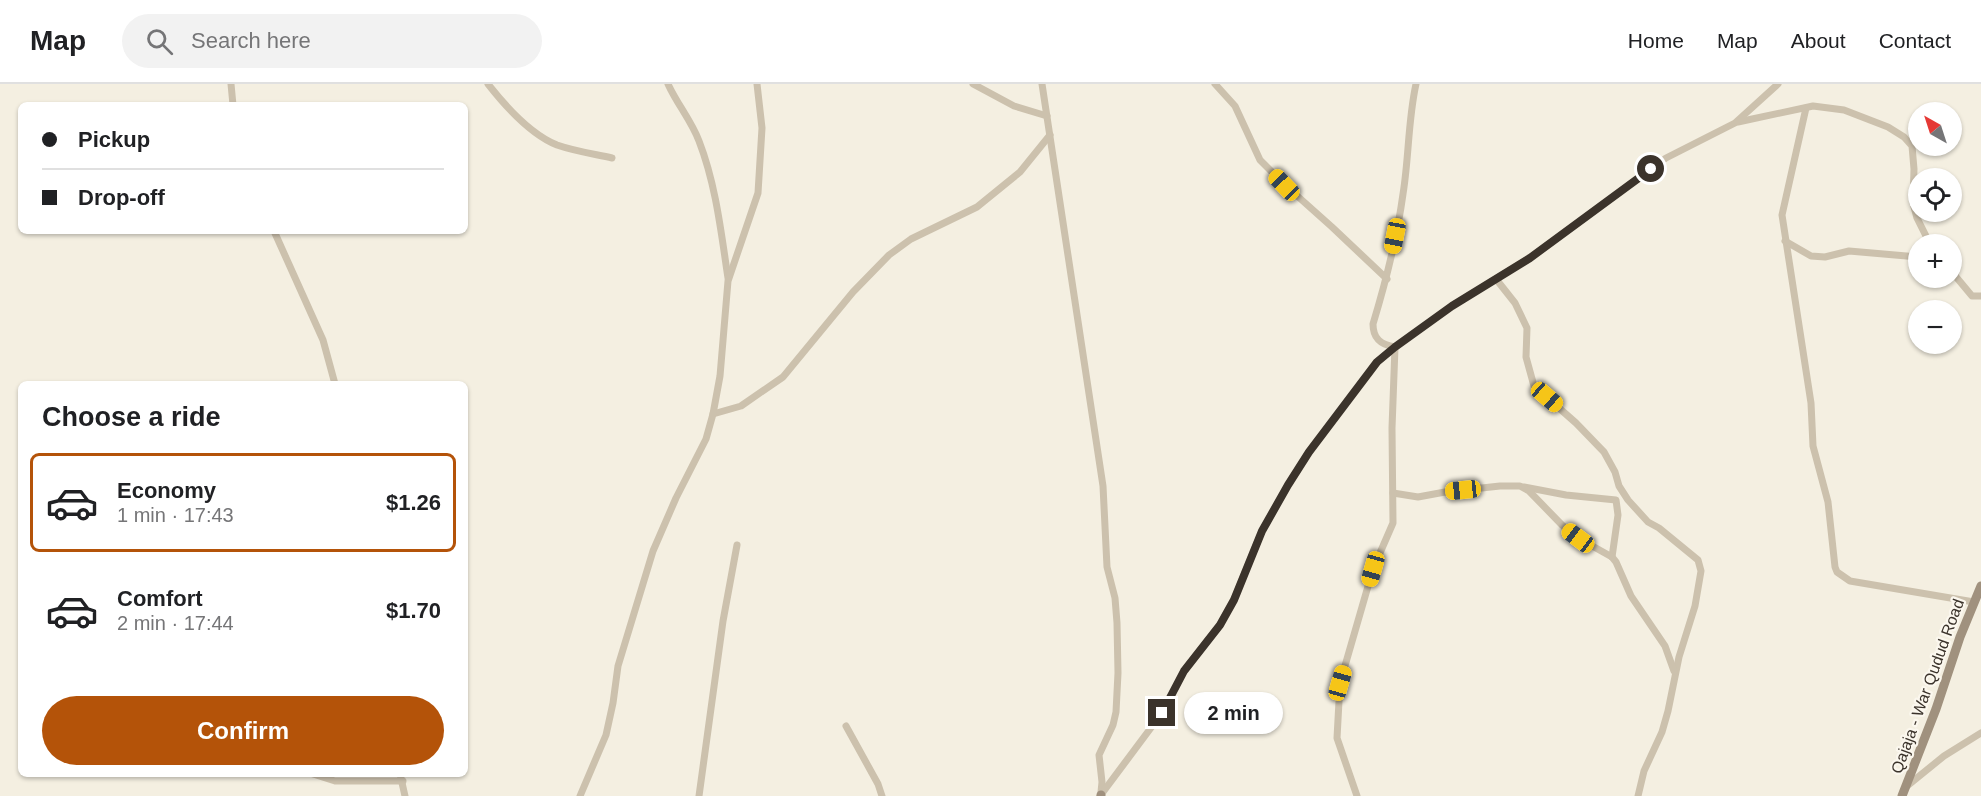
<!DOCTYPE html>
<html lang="en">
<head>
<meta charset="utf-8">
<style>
  body { margin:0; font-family:Helvetica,sans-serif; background:#f2f2f2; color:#202124; height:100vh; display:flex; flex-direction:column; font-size:22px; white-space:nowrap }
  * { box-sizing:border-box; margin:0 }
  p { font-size:20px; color:#757577 }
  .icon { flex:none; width:33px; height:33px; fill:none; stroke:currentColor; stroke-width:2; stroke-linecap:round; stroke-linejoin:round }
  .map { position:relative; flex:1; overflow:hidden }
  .side { position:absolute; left:18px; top:297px; width:450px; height:396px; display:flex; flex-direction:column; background:#fff; border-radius:9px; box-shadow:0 2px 4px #0004 }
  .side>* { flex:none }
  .banner { position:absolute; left:18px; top:18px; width:450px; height:132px; border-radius:9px; box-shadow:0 2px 4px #0004; display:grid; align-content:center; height:132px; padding:0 24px; background:#fff }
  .needle { width:39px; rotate:321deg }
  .controls { position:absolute; left:1908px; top:18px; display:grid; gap:12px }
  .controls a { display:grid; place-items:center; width:54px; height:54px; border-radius:50%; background:#fff; box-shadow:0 2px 4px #0004; font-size:30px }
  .end { position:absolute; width:27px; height:27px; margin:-14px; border:8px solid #3b332b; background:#fff; box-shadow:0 0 0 3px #fff }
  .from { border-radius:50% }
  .bubble { position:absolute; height:42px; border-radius:21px; background:#fff; box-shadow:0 2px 4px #0004; font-size:20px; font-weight:700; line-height:42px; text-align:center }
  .car { position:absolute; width:18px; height:36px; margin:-18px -9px; border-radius:8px; box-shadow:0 0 4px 2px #0007; background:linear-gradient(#f5c518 24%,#345 0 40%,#f5c518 0 76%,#345 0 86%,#f5c518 0) }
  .banner b { display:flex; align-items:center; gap:21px; height:57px; font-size:22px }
  .banner b+b { border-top:2px solid #e0e0e0 }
  .banner i { width:15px; height:15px; background:#202124 }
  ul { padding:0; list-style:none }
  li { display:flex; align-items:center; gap:18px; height:99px; margin:0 12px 9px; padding:0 12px; border:3px solid transparent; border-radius:9px }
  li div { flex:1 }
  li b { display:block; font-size:22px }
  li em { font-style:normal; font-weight:700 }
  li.selected { border-color:#b45309 }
  li>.icon { width:54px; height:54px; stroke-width:1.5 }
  h2 { padding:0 24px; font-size:27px; line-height:72px }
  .primary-button { display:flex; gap:12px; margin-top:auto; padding:12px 24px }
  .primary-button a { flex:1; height:69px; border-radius:36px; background:#b45309; color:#fff; font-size:24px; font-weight:700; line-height:69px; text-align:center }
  header { display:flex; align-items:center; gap:36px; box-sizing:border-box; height:84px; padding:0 30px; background:#fff; border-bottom:2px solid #e0e0e0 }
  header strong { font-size:28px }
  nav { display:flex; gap:33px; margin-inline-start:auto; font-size:21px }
  .search { width:420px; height:54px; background:#f2f2f2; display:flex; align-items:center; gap:15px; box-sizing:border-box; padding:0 21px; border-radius:33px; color:#757577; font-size:22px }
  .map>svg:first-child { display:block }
</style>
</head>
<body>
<header>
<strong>Map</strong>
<div class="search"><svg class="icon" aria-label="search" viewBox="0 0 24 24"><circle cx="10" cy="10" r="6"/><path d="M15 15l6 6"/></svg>Search here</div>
<nav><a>Home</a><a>Map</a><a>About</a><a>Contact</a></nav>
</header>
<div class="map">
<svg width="1981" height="712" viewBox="0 0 1981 712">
  <rect width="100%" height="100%" fill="#f4efe1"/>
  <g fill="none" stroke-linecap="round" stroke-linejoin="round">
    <!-- street -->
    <g stroke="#ccc1ad" stroke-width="7">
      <polyline points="231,0 233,21"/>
      <path d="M488,0c18,23 42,50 69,61 17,6 37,9 55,13"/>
      <path d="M668,0c9,20 23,36 31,57 17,44 22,91 29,137"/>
      <polyline points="973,0 1014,22 1047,32"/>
      <polyline points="1042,0 1103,402 1107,483 1115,514 1117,539 1118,589 1116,628 1113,641 1099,671 1102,698 1101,708"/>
      <polyline points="1215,0 1235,22 1260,76 1285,101 1332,143 1387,195"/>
      <polyline points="1806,24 1782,131 1811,319 1813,362 1828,418 1835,483 1837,488 1850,497 1974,518"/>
      <polyline points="1738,38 1813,22 1844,26 1888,43 1904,53 1912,62 1914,85 1913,119 1917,134 1930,160"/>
      <polyline points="274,147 323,256 335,300"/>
      <polyline points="1785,157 1811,172 1825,173 1849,167 1918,173"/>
      <polyline points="1952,188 1972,212 1981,212"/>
      <polyline points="1496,195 1515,219 1527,244 1526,273 1534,302 1576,339 1604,368 1615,388 1619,402 1628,416 1648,438 1659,444 1698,476 1701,487 1695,522 1679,573 1668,627 1662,648 1644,687 1638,712"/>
      <polyline points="713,330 741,322 783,293 853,208 889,171 911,155 977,123 1020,88 1050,51"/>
      <polyline points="1524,403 1566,411 1616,416 1618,431 1612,473"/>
      <polyline points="1393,409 1418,413 1445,408 1500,402 1520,402 1529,407 1562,441 1578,454 1612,473 1616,478 1631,512 1665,562 1674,587"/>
      <polyline points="846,642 878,700 882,712"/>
      <polyline points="313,690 335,697 403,697"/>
      <polyline points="400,690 405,712"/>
      <polyline points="1907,702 1944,672 1981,649"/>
      <polyline points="580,712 606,651 613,619 618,582 653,467 676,414 706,355 713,330 720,292 728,197 758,109 762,44 757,0"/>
      <polyline points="699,712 723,537 737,461"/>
      <polyline points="1100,712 1162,629 1184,587 1220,541 1234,515 1262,447 1288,401 1309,368 1377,278 1395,263 1452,222 1530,174 1666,74 1735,39 1778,0"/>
      <path d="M1357,712l-20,-58 3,-55 33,-114 20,-46 -1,-95 3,-81c-14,-2 -22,-8 -22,-23 13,-43 24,-86 30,-130 6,-37 5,-74 13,-110"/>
    </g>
    <!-- secondary -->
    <g stroke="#a0917e" stroke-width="9">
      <polyline points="1101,711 1101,712"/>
      <polyline points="1902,712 1936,625 1960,553 1981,502"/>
    </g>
  </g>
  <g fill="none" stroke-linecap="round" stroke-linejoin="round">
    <!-- route -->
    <polyline stroke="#3b332b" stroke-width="8" points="1162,629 1184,587 1220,541 1234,516 1262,447 1288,401 1309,368 1377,278 1395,263 1452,222 1530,174 1651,85"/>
  </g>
  <g text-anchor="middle" stroke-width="4.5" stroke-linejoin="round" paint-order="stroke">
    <!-- street labels -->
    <g font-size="16" fill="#3b332b" stroke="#fbf7ee">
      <text transform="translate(1927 602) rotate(-70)" y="6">Qajaja - War Qudud Road</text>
    </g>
  </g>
</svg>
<div class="controls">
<a><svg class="needle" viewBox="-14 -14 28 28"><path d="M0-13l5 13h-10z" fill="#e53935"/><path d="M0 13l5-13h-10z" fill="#757577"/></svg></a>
<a><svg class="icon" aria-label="locate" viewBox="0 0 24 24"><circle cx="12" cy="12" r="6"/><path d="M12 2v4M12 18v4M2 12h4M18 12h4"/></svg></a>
<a>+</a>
<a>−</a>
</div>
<i class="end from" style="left:1651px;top:85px"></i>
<i class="end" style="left:1162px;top:629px"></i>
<div class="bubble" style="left:1184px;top:608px;width:99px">2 min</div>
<i class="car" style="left:1284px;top:101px;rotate:316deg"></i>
<i class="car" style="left:1395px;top:152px;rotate:191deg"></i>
<i class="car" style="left:1547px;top:313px;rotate:131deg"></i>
<i class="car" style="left:1463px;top:406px;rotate:264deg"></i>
<i class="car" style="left:1578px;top:454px;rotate:307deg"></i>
<i class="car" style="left:1373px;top:485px;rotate:196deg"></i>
<i class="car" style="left:1340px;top:599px;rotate:16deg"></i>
<div class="banner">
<b><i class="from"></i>Pickup</b>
<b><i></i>Drop-off</b>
</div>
<section class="side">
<h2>Choose a ride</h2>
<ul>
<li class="selected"><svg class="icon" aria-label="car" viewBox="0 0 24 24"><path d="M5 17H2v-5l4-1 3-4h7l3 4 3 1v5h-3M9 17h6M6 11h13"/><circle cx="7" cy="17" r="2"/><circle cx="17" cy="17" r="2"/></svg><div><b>Economy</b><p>1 min · 17:43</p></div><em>$1.26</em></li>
<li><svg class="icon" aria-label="car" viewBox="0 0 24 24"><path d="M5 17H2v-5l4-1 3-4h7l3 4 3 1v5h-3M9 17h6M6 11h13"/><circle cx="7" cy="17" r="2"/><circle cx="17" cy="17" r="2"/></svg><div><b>Comfort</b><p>2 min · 17:44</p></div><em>$1.70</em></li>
</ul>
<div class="primary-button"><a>Confirm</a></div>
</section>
</div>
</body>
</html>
